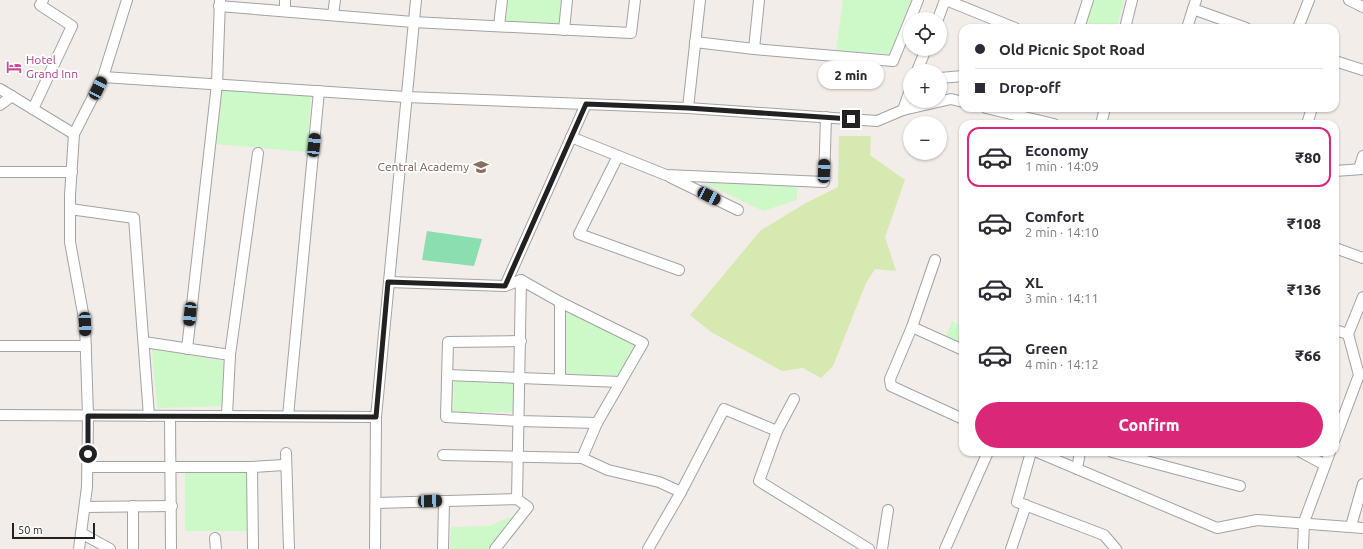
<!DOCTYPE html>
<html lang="en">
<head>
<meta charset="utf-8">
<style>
  body { margin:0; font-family:Ubuntu,sans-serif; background:#f2f2f3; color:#2b2b33; height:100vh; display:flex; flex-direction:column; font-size:15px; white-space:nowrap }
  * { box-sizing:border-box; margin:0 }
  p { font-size:13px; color:#7c7c81 }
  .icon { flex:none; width:22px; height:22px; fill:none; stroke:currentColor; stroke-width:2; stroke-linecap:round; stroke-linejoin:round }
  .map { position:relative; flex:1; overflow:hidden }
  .panel { position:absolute; left:959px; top:120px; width:380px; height:336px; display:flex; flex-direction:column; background:#fff; border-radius:12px; box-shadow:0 1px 3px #0004 }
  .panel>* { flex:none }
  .banner { position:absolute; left:959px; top:24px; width:380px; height:88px; border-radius:12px; box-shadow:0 1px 3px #0004; display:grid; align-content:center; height:88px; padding:0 16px; background:#fff }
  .tools { position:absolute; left:903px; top:12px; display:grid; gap:8px }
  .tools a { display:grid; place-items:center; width:44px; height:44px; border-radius:50%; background:#fff; box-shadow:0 1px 3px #0004; font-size:20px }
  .scale { position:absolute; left:12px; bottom:10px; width:83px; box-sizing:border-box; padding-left:4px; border:2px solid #222; border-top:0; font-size:11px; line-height:14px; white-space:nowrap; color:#222; -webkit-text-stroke:3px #fff; paint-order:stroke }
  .end { position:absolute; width:18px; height:18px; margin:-9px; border:5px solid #222; background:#fff; box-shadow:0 0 0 2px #fff }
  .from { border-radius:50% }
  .bubble { position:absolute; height:28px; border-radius:14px; background:#fff; box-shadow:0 1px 3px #0004; font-size:13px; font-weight:800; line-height:28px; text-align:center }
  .car { position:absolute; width:12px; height:24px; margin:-12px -6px; border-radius:5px; box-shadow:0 0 3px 1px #0007; background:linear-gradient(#222 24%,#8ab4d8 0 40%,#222 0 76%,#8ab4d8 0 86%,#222 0) }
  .banner b { display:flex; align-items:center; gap:14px; height:38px; font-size:15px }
  .banner b+b { border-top:1px solid #e1e1e2 }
  .banner i { width:10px; height:10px; background:#2b2b33 }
  ul { padding:7px 0 0; list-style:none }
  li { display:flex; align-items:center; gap:12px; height:60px; margin:0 8px 6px; padding:0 8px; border:2px solid transparent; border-radius:12px }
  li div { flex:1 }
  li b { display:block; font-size:15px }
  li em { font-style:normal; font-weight:800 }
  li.selected { border-color:#db2777 }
  li>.icon { width:36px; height:36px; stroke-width:1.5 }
  .button { display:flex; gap:8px; margin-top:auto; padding:8px 16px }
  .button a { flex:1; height:46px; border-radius:24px; background:#db2777; color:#fff; font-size:16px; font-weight:800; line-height:46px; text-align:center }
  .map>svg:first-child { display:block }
</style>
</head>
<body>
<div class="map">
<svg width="1363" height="549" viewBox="0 0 1363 549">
  <rect width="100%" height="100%" fill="#f2ede9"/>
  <!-- grass -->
  <polygon fill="#d6e9b1" points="839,136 871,136 870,155 905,180 885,237 896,271 875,269 866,283 833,366 821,378 803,368 782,371 711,332 690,315 761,230 806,203 838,187"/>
  <!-- park -->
  <g fill="#cdf9c9">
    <polygon points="508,0 562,0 560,25 506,21"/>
    <polygon points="843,0 911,0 890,54 836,50"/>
    <polygon points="1091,0 1124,0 1117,28 1083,28"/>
    <polygon points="221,90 311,95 307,152 215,144"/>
    <polygon points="698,180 797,185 797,200 763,211"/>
    <polygon points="563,310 638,344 619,378 563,374"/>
    <polygon points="952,321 961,326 963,326 963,346 945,338"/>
    <polygon points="152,349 230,362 225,406 157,408"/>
    <polygon points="454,380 514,381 515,412 453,412"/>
    <rect x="185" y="472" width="63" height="59"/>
    <polygon points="513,516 488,549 450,549 451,527 489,526"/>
  </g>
  <!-- pitch -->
  <polygon fill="#8adeaf" points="427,231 482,239 474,266 422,260"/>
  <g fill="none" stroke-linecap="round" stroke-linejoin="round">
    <!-- minor casing -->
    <g stroke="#a3a3a3" stroke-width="12">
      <g id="minor">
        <polyline points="946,0 1015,28"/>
        <polyline points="1196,0 1193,9 1246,28"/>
        <polyline points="1349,0 1363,7"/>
        <polyline points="219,6 413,22 631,33 635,0"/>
        <polyline points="285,11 285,0"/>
        <polyline points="333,15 335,0"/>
        <polyline points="938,19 945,0"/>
        <polyline points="499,26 502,0"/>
        <polyline points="1079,28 1088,0"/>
        <polyline points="1125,28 1132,0"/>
        <polyline points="1187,28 1193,9"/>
        <polyline points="1298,28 1309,0"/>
        <polyline points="564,30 567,0"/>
        <polyline points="695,42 754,49 759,0"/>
        <polyline points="754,49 893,61 918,0"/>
        <polyline points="1335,61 1363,70"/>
        <polyline points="917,71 926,49"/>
        <polyline points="103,77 406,97 688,108 877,121 903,110 951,99 963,102"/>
        <polyline points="940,78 963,76"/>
        <polyline points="0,89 74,134"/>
        <polyline points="0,105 12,96"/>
        <polyline points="688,108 700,0"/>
        <polyline points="986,108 1054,124"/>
        <polyline points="33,109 72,26 40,5 43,0"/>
        <polyline points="903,110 910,90"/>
        <polyline points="1101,124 1105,108"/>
        <polyline points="1307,124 1312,108"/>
        <polyline points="571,137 666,175 824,182 826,117"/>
        <polyline points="618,156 579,234 679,270"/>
        <polyline points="1359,169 1363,156"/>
        <polyline points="1335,171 1363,169"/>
        <polyline points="0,172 72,172"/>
        <polyline points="670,177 738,210"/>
        <polyline points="70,209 134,218 149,416"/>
        <polyline points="1335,248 1363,258"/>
        <polyline points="935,260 912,327 890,379 891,386 963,419"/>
        <polyline points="389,282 505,286 521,280 560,302 643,343 597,423 582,458 608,470 659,482 681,492"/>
        <polyline points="505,286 586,104"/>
        <polyline points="560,302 560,379"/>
        <polyline points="912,327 963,350"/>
        <polyline points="1335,330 1348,334 1359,375 1335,439"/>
        <polyline points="1348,334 1363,297"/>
        <polyline points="521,341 448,342 446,417 519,421 597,423"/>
        <polyline points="144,342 230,355"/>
        <polyline points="0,346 86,346"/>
        <polyline points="187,349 217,84 220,0"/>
        <polyline points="447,375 620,382"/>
        <polyline points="0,415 376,417"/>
        <polyline points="227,415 230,355 258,153"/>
        <polyline points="170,416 171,549"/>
        <polyline points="288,416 319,91"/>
        <polyline points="777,431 794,399"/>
        <polyline points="1031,452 1017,502 1104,535 1116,549"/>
        <polyline points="1037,452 1217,528 1257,520 1363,528"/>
        <polyline points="1112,452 1240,486"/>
        <polyline points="1301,452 1325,465"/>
        <polyline points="286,453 289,549"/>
        <polyline points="443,455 582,458"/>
        <polyline points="88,467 252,467 284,465 286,467"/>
        <polyline points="252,467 253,549"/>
        <polyline points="1077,469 1080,452"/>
        <polyline points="517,499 521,280"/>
        <polyline points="376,503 517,499 528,507 495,549"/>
        <polyline points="133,506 133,549"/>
        <polyline points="85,507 172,506"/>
        <polyline points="1351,526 1363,484"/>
        <polyline points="81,533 110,549"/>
        <polyline points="215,538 216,549"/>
        <polyline points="79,549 87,487 88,416 85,324 70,242 70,195 74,134 103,77 127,0"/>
        <polyline points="375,549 376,417 416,0"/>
        <polyline points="443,549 444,501"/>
        <polyline points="648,549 681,492 724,409 777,431 759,481 869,549"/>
        <polyline points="882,549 888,510"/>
        <polyline points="945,549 988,452"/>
        <polyline points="1011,549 1026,505"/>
        <polyline points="1303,549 1304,522 1330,452"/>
      </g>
    </g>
    <!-- minor -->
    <use href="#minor" stroke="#fff" stroke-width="10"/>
  </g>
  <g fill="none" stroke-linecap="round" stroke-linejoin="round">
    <!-- route -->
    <polyline stroke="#222" stroke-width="5" points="88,454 88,416 376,417 388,282 505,286 586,104 688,108 851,119"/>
  </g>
  <!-- icons -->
  <defs>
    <g id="hotel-bare" transform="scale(1.2)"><path d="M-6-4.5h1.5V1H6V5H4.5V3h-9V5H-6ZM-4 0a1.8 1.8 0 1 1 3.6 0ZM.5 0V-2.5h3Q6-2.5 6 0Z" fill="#d1479c" stroke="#fff" stroke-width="2.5" paint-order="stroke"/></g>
    <g id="school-bare" transform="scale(1.2)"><path d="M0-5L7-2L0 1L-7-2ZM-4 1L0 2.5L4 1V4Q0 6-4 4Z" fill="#8d6e63" stroke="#fff" stroke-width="2.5" paint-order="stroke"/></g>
  </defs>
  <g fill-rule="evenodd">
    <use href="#hotel-bare" x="14" y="67"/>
    <use href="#school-bare" x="481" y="167"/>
  </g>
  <g text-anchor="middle" stroke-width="4" stroke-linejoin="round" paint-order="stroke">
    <!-- hotel labels -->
    <g font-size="12" fill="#b23c85" stroke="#fff" text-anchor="start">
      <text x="26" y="64">Hotel<tspan x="26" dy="14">Grand Inn</tspan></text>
    </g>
    <!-- education labels -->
    <g font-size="12" fill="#785e54" stroke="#fff" text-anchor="end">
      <text x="469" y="171">Central Academy</text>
    </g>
  </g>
</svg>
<div class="tools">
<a><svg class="icon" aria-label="locate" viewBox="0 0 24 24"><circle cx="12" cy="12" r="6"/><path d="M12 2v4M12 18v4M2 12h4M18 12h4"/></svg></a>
<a>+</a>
<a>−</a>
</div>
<div class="scale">50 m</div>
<i class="end from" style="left:88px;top:454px"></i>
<i class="end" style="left:851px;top:119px"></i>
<div class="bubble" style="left:818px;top:61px;width:66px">2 min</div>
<i class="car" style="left:98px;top:88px;rotate:26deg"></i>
<i class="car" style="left:314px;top:145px;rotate:6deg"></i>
<i class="car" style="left:824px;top:171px;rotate:2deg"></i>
<i class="car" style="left:709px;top:196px;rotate:117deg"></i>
<i class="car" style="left:190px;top:314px;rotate:186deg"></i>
<i class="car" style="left:85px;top:324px;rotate:178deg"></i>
<i class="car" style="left:430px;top:501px;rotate:88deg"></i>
<div class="banner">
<b><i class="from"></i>Old Picnic Spot Road</b>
<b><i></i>Drop-off</b>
</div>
<section class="panel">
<ul>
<li class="selected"><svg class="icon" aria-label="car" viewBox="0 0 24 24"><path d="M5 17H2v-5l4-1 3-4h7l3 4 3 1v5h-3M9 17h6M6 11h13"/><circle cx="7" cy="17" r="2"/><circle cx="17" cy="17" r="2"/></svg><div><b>Economy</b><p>1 min · 14:09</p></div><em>₹80</em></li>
<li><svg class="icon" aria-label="car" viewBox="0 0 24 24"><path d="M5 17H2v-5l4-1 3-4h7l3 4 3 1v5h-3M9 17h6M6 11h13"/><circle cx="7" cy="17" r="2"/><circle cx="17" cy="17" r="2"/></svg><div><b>Comfort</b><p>2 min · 14:10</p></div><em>₹108</em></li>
<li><svg class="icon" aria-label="car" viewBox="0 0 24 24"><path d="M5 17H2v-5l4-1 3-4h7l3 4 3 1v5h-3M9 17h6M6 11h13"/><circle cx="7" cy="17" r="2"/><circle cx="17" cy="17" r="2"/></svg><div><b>XL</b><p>3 min · 14:11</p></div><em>₹136</em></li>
<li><svg class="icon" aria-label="car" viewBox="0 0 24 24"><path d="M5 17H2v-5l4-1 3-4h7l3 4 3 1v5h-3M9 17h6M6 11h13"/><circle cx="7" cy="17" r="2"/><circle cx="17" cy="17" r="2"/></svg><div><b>Green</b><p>4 min · 14:12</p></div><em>₹66</em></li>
</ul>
<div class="button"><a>Confirm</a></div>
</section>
</div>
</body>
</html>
